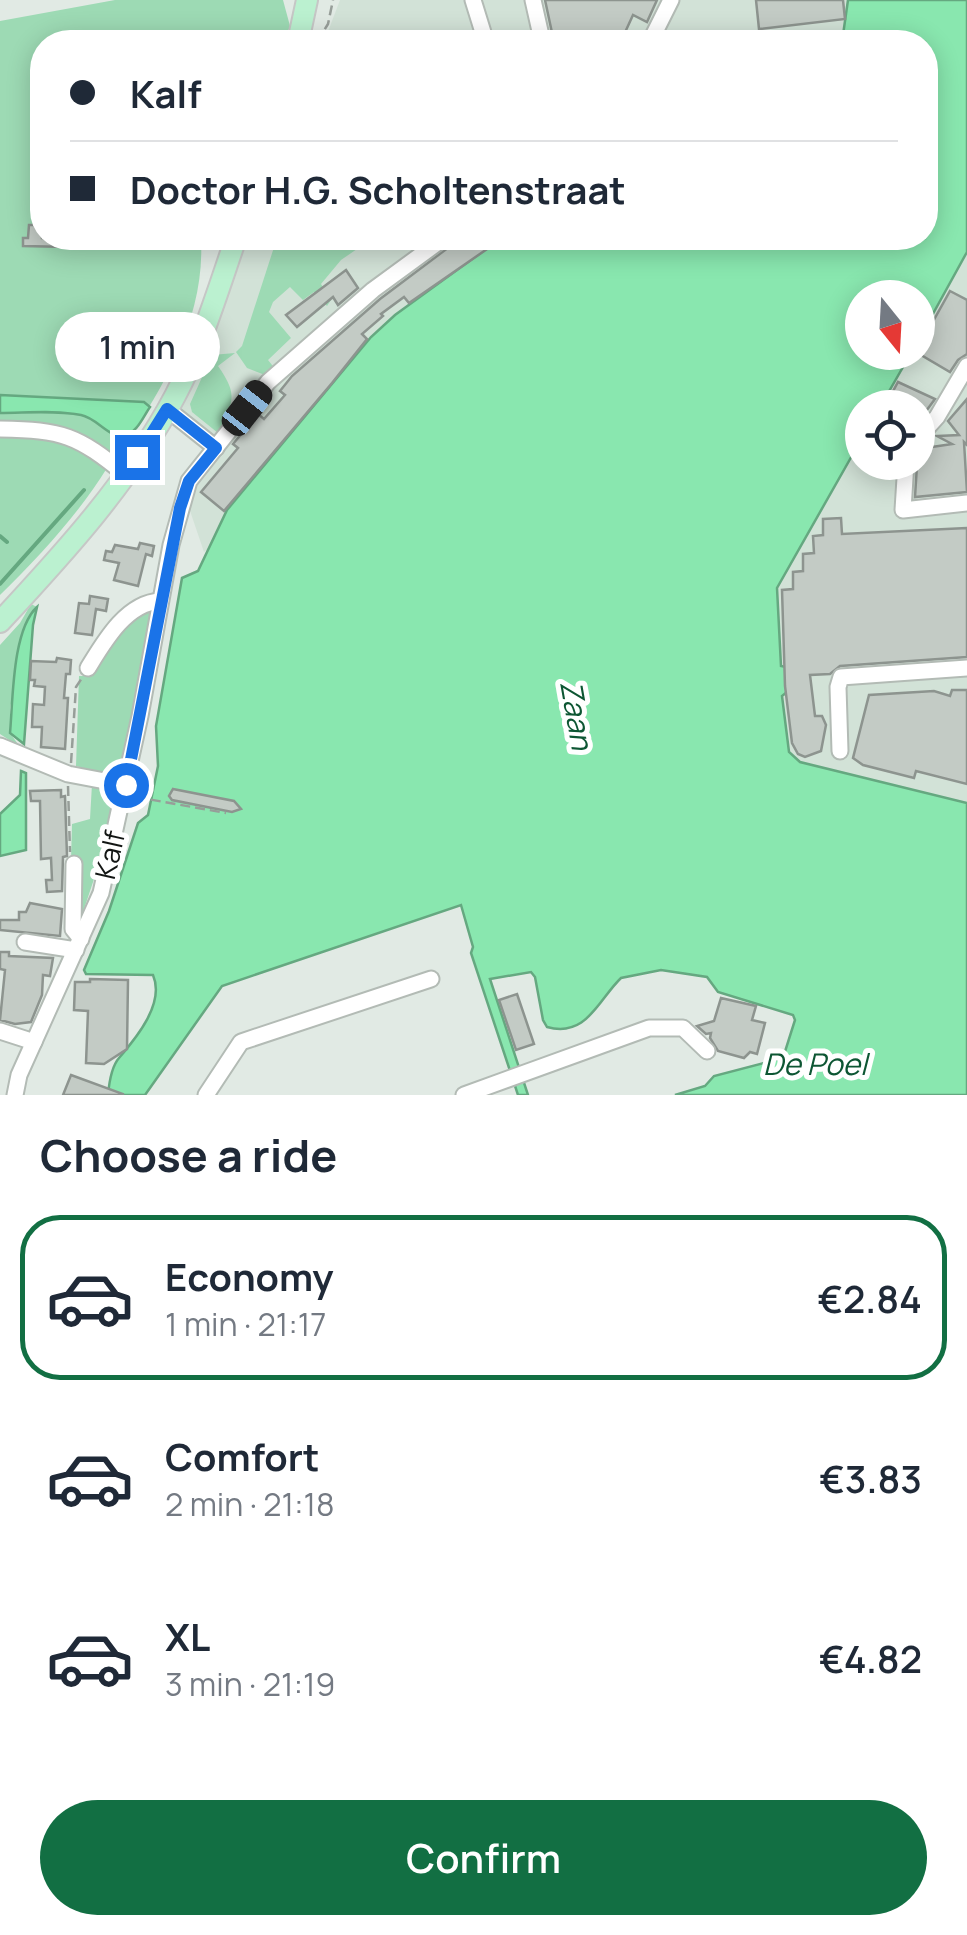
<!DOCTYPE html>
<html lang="en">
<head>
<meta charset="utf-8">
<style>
  body { margin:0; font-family:Manrope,sans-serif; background:#f2f2f3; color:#1f2937; height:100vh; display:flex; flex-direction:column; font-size:38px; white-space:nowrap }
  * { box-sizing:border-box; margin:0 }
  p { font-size:32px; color:#747a83 }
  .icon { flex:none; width:55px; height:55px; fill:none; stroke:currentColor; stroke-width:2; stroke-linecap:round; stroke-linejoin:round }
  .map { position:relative; height:1095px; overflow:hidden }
  .details { display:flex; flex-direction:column; background:#fff; flex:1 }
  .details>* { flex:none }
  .top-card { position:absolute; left:30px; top:30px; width:908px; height:220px; border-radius:40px; box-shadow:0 5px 25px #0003; display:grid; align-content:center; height:220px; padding:0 40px; background:#fff }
  .needle { width:65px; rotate:162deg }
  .tools { position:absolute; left:845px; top:280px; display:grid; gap:20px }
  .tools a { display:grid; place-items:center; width:90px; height:90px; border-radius:50%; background:#fff; box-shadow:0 5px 25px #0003; font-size:50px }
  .end { position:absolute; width:45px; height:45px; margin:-22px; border:12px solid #1a73e8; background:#fff; box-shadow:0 0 0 5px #fff }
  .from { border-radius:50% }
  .bubble { position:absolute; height:70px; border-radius:35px; background:#fff; box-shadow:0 5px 25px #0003; font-size:32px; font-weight:600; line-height:70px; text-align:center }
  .car { position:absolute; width:30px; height:60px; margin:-30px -15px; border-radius:12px; box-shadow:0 0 8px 2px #0007; background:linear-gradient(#222 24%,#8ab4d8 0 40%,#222 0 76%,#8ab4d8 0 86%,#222 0) }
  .top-card b { display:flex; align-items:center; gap:35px; height:95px; font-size:38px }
  .top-card b+b { border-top:2px solid #e0e1e3 }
  .top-card i { width:25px; height:25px; background:#1f2937 }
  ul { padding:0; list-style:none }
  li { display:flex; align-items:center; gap:30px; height:165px; margin:0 20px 15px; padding:0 20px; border:5px solid transparent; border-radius:40px }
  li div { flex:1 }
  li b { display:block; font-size:38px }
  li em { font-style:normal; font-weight:600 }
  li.active { border-color:#126f43 }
  li>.icon { width:90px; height:90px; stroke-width:1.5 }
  h2 { padding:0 40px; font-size:45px; line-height:120px }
  .cta { display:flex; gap:20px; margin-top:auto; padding:20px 40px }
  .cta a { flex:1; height:115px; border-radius:60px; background:#126f43; color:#fff; font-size:40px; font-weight:600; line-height:115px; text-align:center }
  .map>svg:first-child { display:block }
</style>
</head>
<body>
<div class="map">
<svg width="967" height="1095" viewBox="0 0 967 1095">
  <rect width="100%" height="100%" fill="#e1eae4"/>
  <!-- built -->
  <g fill="#d2e2d7">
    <polygon points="340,0 869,0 875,42 324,42"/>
    <polygon points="247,238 579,238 204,552 187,502 206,450 175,420"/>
    <polygon points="967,252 967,803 800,762 789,752 782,695 785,667 781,667 777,588 862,438 862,462 918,462 918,408 880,407 911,353 918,352 918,341"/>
  </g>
  <!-- green -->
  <g fill="#9ddab4">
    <path d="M115,0h168l7,26 -6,16h-242v196h179l-2,6 -18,-5c4,76 -34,142 -75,205 -5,8 -14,15 -19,24 -27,44 -67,88 -107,127v-574z"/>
    <polygon points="277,238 373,238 341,260 321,284 331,300 327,306 314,292 303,300 290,287 273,302 269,312 291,338 268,360 276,370 265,375 247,368 236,352 242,346"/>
    <path d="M235,353l-17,13c21,30 15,36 0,67l-26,-21 -2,-8 22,-49z"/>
    <polygon points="31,604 37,607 30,614 10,708 10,733 20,747 0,734 0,645 20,623"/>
    <polygon points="151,605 142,672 123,772 110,776 76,766 79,676 92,676 112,634"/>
    <polygon points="92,784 114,794 115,800 105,846 80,921 81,860 71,860 72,824 90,819"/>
  </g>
  <!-- water -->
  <g fill="#89e7af" stroke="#65a880" stroke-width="2.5">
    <path d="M848,0h119v252l-49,89v-43h-56v54l49,1 -31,54 -18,1v30l-85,150 4,78 5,1 1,25 -5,4 7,56 11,10 167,41v292h-292l30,-9 9,-10 69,-18 12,-38 -2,-5 -75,-23 -11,-15 -46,-7 -40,8c-23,22 -34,60 -74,49l-4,-7 -8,-43 -4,-5 -41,7 38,116h-10l-47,-142 2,-6 -12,-42 -239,81 -77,109h-37c1,-11 3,-28 11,-37 18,-21 46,-55 34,-83l-67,-1 -2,-4 25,-59 29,-88 10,-8 10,-49 -2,-40 26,-148 16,-7 29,-61 144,-173 24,-22 106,-77h424v-196h-83z"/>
    <path d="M0,395l144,7 6,5c-7,10 -13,26 -26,29 -15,2 -27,-18 -43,-21 -25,-5 -55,-2 -81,-2z"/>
    <path d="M37,607l-4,18 -9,119 -14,-11c3,-32 2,-103 27,-126z"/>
    <polygon points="21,771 26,773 26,850 0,856 0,814 20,795"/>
  </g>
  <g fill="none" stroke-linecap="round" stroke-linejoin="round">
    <!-- stream -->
    <g stroke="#65a880" stroke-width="4">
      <polyline points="0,536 7,542"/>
      <polyline points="0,584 84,490"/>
    </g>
  </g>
  <!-- building -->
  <g fill="#c3cbc5" stroke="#8d948f" stroke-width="2.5">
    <polygon points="545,0 657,0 647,22 633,15 622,39 617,36 593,40 594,42 554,42"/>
    <polygon points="756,0 843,0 845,19 759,29"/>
    <polygon points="29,225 42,225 42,238 116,238 116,248 23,246 23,238 28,238"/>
    <polygon points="461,238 503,238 409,303 404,297 381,314 383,316 362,334 367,339 332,383 224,511 201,492 238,448 233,444 258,414 264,419 285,395 280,391 292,376 380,299"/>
    <polygon points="346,270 358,288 338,305 333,297 297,327 286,315"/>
    <polygon points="950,291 967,300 967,354 958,360 950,372 916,352"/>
    <polygon points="898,382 935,399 918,422 918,408 884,408"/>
    <polygon points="967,399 967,445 964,442 967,492 915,497 918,449 952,444 937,436 959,435 948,421"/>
    <polygon points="841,518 842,534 967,528 967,657 840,666 830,674 810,675 815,716 822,716 826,725 821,751 805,757 798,754 792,743 785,686 782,590 793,589 793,572 803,571 803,554 814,553 813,536 823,535 823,519"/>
    <polygon points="140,543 154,546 152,556 146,554 138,586 114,580 119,563 104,560 106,551 112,552 115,545 138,549"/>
    <polygon points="90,596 108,599 106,611 96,609 92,635 75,633 79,603 89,604"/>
    <polygon points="57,658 71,660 70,674 66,674 64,698 68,698 65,749 41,747 42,727 32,727 33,704 44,705 45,687 34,686 35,680 30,680 31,661 56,662"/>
    <polygon points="952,690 967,690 967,784 916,771 914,778 863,765 853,758 869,695 934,691 950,696"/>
    <polygon points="173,789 234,801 241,809 232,812 172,800 169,796"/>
    <polygon points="61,790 61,797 65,796 67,856 63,857 62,891 47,892 46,880 52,880 51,858 41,859 40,801 31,801 30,791"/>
    <polygon points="30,903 62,909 60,936 0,930 0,920 19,920 19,912 26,912"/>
    <polygon points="0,952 9,952 9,956 53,958 50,976 43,975 42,995 31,1022 15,1024 0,1020 5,970 0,969"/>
    <polygon points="90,979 128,980 127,1049 104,1064 86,1063 88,1011 74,1010 75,982 90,982"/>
    <polygon points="517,994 534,1044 516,1050 499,1000"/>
    <polygon points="721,998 756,1006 752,1020 765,1023 757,1054 750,1052 744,1058 718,1051 710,1038 711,1033 706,1034 697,1026 714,1021"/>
    <polygon points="71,1075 123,1094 123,1095 63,1095"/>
  </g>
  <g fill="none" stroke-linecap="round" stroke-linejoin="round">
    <!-- minor casing -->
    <g stroke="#b3bbb5" stroke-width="19">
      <g id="minor">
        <polyline points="473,0 486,42"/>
        <polyline points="529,42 542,40 533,0"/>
        <polyline points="650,42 671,0"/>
        <polyline points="167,409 216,448"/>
        <path d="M0,429c63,1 77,6 126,46"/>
        <polyline points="918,438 937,417 967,366"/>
        <polyline points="906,462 903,510 967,503"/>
        <path d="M88,668c16,-26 38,-65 72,-67"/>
        <polyline points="0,746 68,774 126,785"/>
        <polyline points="840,751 838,687 841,677 967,668"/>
        <polyline points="74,864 73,929 81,939"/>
        <polyline points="25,942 76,950"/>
        <polyline points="0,1031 34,1042"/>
        <polyline points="15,1095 19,1075 101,893 140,716 171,545 189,481 268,382 373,290 444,238"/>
        <polyline points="206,1095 241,1042 431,979"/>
        <polyline points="464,1095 649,1028 683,1028 707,1051"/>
      </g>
    </g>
    <!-- major casing -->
    <g stroke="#c6c7c6" stroke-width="24">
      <g id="major">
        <polyline points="298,42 307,0"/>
        <path d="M0,622c65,-70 130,-141 175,-226 26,-49 43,-106 61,-158"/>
      </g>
    </g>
    <!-- path -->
    <g stroke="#979e99" stroke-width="2.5" stroke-dasharray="10 5" stroke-linecap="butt">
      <polyline points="317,42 328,24 333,0"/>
      <polyline points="71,763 76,687 82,678"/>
      <polyline points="68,786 70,852"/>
      <polyline points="136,797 226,813"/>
    </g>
    <!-- minor -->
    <use href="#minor" stroke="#fff" stroke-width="15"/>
    <!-- major -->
    <use href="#major" stroke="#bbf1d0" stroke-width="20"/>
  </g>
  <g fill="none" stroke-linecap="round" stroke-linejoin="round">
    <!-- route -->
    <polyline stroke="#1a73e8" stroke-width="12" points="126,785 180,508 189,481 216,448 167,409 137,457"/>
  </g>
  <g text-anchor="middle" stroke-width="10" stroke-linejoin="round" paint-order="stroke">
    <!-- street labels -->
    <g font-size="28" fill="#121513" stroke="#fff">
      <text transform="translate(110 855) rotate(-77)" y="10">Kalf</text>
    </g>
    <!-- water labels -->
    <g font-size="30" font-style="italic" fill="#0d5633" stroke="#fff">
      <text transform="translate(576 715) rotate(80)" y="10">Zaan</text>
      <text x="815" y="1075">De Poel</text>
    </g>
  </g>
</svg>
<div class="tools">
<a><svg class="needle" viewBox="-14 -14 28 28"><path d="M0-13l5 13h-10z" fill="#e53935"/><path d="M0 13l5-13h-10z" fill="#747a83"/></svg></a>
<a><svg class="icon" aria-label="locate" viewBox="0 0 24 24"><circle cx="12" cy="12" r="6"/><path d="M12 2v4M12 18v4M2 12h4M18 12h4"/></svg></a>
</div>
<i class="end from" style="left:126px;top:785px"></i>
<i class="end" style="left:137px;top:457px"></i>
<div class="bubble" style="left:55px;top:312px;width:165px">1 min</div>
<i class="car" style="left:247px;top:408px;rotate:38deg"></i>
<div class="top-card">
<b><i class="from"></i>Kalf</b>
<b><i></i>Doctor H.G. Scholtenstraat</b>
</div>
</div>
<section class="details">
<h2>Choose a ride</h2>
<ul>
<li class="active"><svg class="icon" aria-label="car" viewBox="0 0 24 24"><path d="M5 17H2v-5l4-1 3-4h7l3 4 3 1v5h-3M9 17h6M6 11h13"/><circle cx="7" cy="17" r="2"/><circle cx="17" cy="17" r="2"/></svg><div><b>Economy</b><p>1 min · 21:17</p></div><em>€2.84</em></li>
<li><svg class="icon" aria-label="car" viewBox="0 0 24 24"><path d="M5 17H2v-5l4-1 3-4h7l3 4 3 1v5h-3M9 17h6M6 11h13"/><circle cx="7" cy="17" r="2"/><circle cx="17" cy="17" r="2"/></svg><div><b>Comfort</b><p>2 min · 21:18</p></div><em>€3.83</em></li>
<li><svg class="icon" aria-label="car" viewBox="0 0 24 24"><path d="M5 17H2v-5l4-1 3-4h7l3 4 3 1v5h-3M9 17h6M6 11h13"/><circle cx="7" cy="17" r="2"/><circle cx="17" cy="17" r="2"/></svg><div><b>XL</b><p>3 min · 21:19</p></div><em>€4.82</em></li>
</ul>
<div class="cta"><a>Confirm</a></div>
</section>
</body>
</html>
